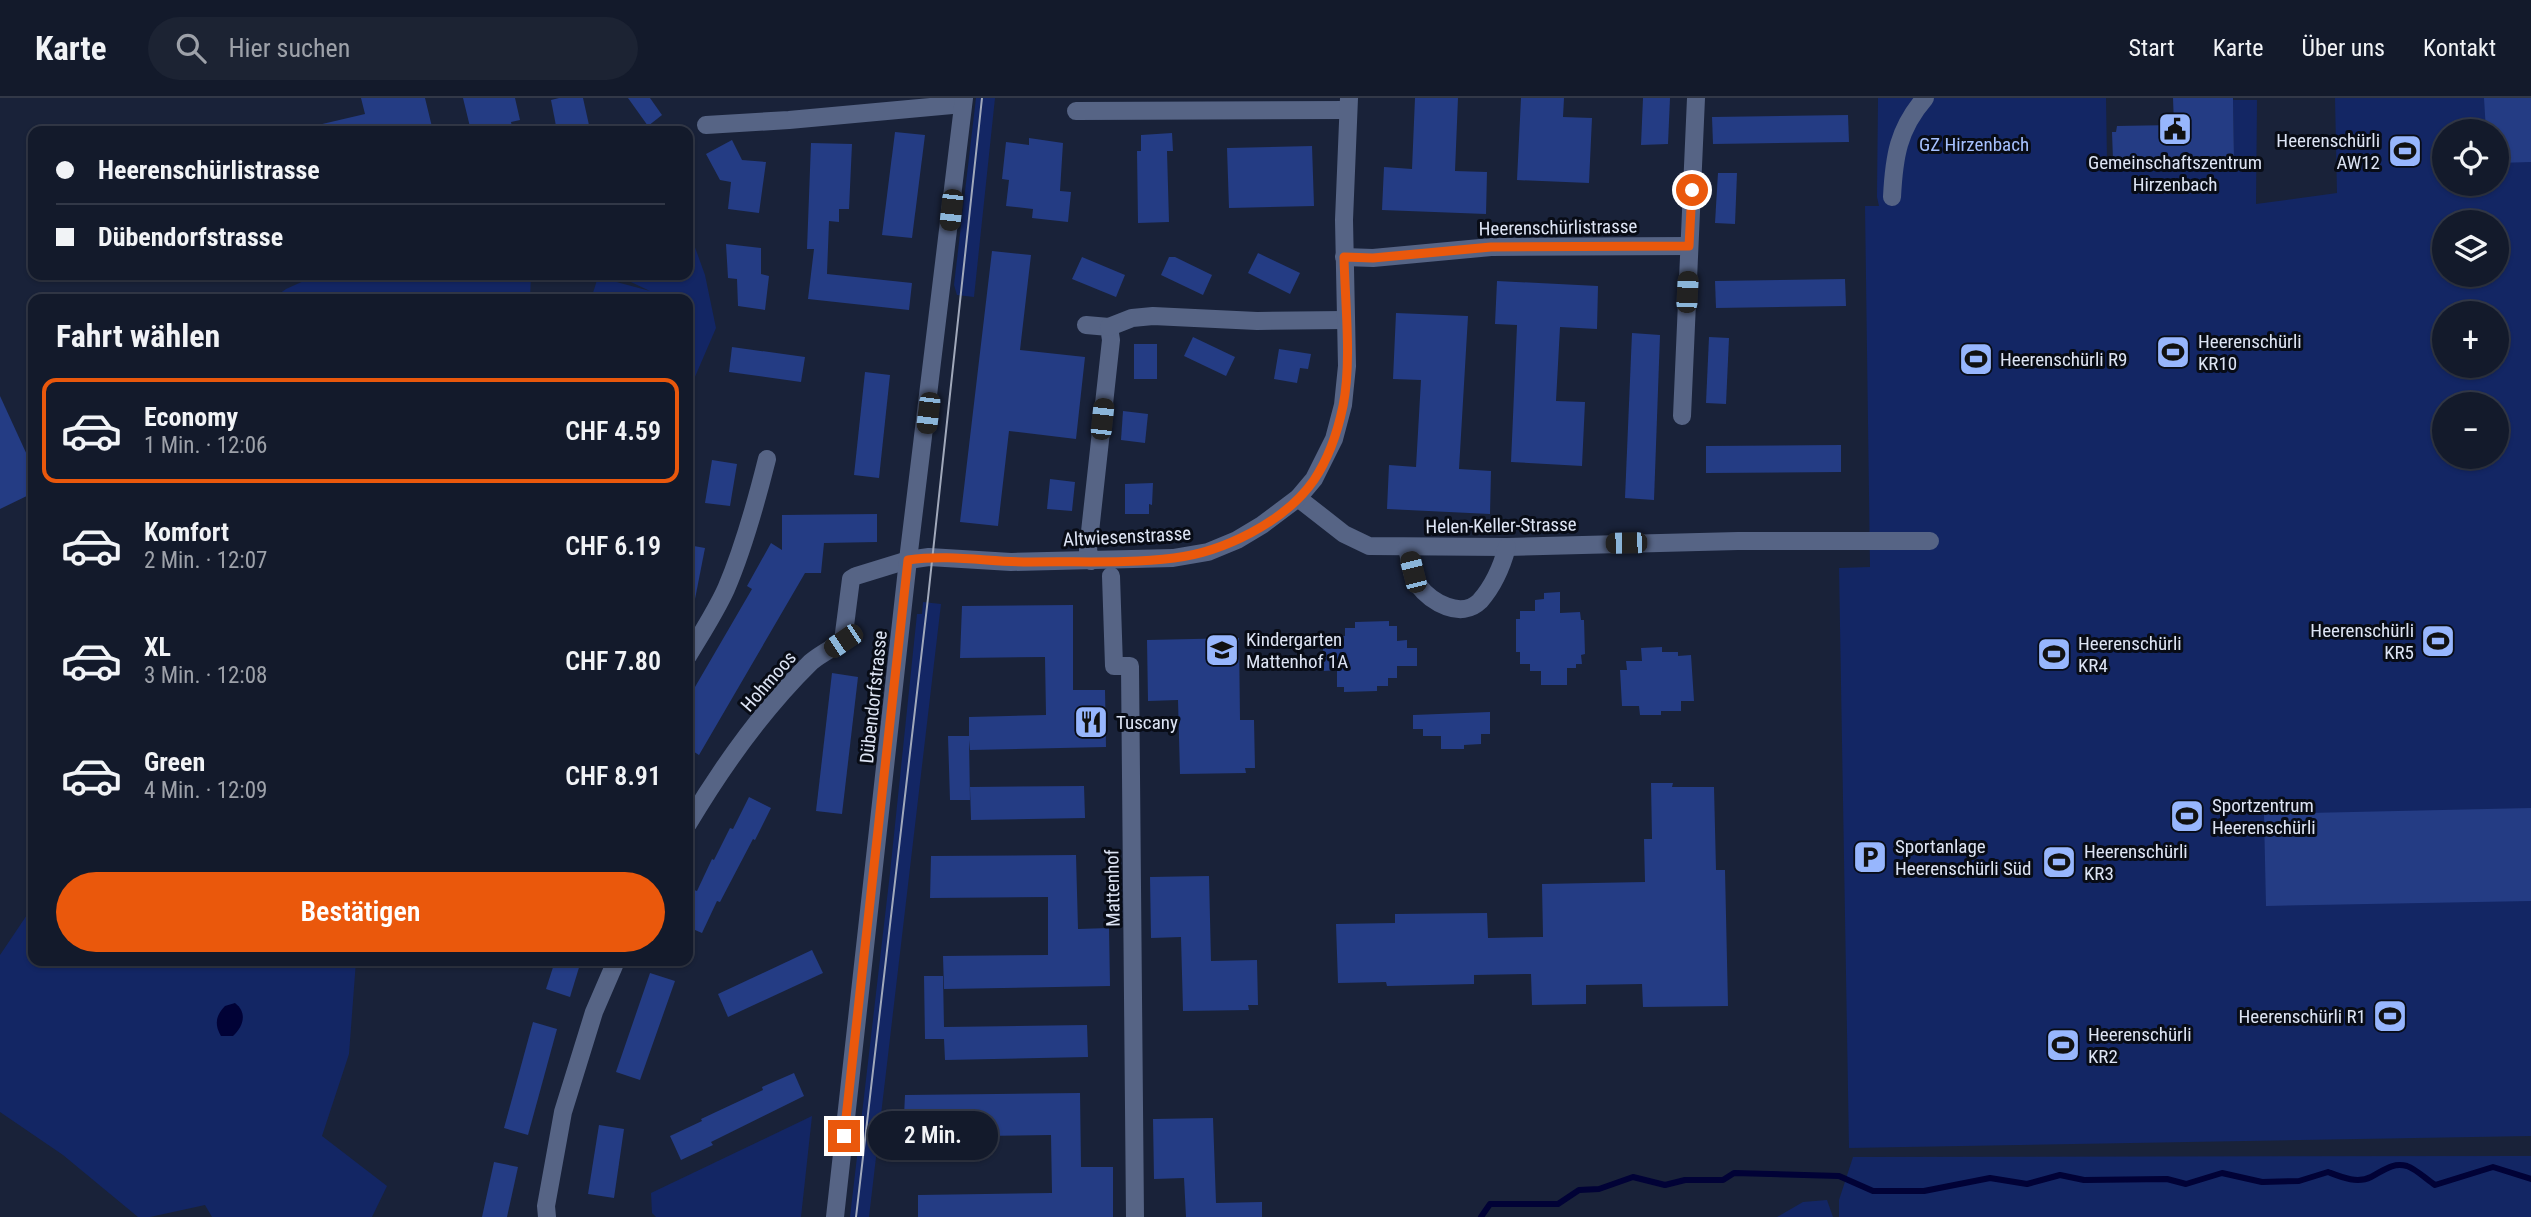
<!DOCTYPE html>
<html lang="de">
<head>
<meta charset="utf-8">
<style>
  body { margin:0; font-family:"Roboto Condensed",sans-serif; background:#1c2333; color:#f1f3f6; height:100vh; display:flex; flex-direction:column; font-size:26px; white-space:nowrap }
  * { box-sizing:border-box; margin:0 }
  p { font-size:23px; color:#9da1a9 }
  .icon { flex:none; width:38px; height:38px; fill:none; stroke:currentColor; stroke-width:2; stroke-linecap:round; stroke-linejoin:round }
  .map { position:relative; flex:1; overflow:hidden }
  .panel { position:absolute; left:28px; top:196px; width:665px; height:672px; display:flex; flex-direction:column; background:#131a2b; border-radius:14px; box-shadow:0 2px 5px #0004,0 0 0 2px #323847 }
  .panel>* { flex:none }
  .banner { position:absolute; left:28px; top:28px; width:665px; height:154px; border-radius:14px; box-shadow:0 2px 5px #0004,0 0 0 2px #323847; display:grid; align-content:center; height:154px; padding:0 28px; background:#131a2b }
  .controls { position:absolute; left:2432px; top:21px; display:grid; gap:14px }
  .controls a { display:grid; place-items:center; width:77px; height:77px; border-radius:50%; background:#131a2b; box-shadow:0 2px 5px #0004,0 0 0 2px #323847; font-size:35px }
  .end { position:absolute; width:32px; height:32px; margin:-16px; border:9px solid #ea580c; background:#fff; box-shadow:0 0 0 4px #fff }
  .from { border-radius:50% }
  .bubble { position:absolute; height:49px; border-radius:24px; background:#131a2b; box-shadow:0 2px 5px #0004,0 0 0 2px #323847; font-size:23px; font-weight:600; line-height:49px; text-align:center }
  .car { position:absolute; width:21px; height:42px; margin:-21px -10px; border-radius:9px; box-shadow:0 0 5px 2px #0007; background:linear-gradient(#222 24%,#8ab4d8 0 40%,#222 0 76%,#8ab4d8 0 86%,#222 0) }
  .banner b { display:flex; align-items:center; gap:24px; height:66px; font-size:26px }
  .banner b+b { border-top:2px solid #323847 }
  .banner i { width:18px; height:18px; background:#f1f3f6 }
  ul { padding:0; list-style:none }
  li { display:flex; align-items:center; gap:21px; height:105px; margin:0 14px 10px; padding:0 14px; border:4px solid transparent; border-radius:14px }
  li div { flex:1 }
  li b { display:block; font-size:26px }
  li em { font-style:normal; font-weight:600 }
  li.selected { border-color:#ea580c }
  li>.icon { width:63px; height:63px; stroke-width:1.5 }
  h2 { padding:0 28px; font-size:32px; line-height:84px }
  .cta { display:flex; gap:14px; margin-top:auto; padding:14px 28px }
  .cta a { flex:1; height:80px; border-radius:42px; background:#ea580c; color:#fff; font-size:28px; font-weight:600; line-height:80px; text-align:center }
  header { display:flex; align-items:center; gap:42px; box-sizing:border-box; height:98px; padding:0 35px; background:#131a2b; border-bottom:2px solid #323847 }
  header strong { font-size:33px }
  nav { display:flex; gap:38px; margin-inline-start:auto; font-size:24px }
  .search { width:490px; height:63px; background:#1c2333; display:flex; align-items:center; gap:18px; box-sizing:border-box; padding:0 24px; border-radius:38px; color:#9da1a9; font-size:26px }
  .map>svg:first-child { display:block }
</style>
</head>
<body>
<header>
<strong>Karte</strong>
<div class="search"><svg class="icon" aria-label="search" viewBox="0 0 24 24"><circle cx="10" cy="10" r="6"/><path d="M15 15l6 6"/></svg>Hier suchen</div>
<nav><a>Start</a><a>Karte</a><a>Über uns</a><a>Kontakt</a></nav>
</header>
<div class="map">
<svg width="2531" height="1119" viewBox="0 0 2531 1119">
  <rect width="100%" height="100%" fill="#192239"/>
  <!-- green -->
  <g fill="#132664" fill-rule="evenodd">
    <polygon points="976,0 995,0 974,199 957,197 954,187"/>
    <path d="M1878,0h228l1,64 127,-4 -1,-58h24l-1,104 81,-11 -2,-95h196v1038l-682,12 -10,-580 31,-1 -5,-361h14l-2,-9zM2445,33h52v53h-52zM2445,124h52v53h-52zM2445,215h52v53h-52zM2445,306h52v53h-52z"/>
    <polygon points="688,130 705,177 716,230 688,295 688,201 591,201 598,179 650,193 616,177 688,177"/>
    <polygon points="317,177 531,177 530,201 272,201 286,191"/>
    <polygon points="923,504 941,506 869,1119 850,1119 890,775 917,516 922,516"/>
    <polygon points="33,808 33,863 356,863 349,956 322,1038 387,1088 372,1119 212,1119 205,1107 150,1119 138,1119 63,1057 0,1014 0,857"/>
    <polygon points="812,1018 801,1119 656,1119 652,1115 651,1095"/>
    <polygon points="2531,1058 2531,1119 1839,1119 1839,1102 1853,1059"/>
    <polygon points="1827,1102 1833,1119 1777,1119 1803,1104"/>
  </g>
  <!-- water -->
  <path fill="#010236" d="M235,905c13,10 8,24 -2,33h-12c-7,-12 -5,-21 4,-30z"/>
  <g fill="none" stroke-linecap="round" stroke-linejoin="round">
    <!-- stream -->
    <path stroke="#010236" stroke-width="6" d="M1481,1119l9,-13h68l21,-14 20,-1 34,-12 32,8 20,-5h38l11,-7 105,3 34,15h51l66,-13 37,6 33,-9 24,5 83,-1 19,5 36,-11 40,9 37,-1 29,-9c13,5 29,12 43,5 12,-6 21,-15 36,-11 9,3 19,13 28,19l58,-18 38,12"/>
  </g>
  <!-- building -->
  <g fill="#243c84">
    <polygon points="361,0 425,0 433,33 319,33 318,27 365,16"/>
    <polygon points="463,0 515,0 520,22 511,24 513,33 471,33"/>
    <polygon points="559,0 583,0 589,27 557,33 551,2"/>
    <polygon points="628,0 650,0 662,17 648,28"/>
    <polygon points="1415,0 1458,0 1455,73 1487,74 1486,116 1382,112 1384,69 1412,71"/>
    <polygon points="1521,0 1564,0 1563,19 1592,20 1589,85 1517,82"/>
    <polygon points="1643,0 1670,0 1668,46 1641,47"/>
    <polygon points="2173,0 2233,0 2234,60 2113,62 2112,34 2116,34 2117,28 2174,27"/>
    <polygon points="2484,0 2531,0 2531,64 2497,65 2497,33 2486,33"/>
    <polygon points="1848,17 1849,44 1713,46 1712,19"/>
    <polygon points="895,34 925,37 912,140 882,137"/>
    <polygon points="1172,35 1173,53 1167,53 1169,124 1138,125 1137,53 1141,53 1141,37"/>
    <polygon points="1029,40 1063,45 1060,93 1071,94 1068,124 1032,120 1033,111 1006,108 1009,82 1002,81 1006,44 1029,47"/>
    <polygon points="732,42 742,62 766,64 759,115 728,111 731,84 720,82 706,56"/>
    <polygon points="811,45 852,46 849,111 839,111 839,124 829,123 827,176 912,185 909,212 808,201 814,151 807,151"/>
    <polygon points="1312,48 1314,108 1229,110 1227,50"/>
    <polygon points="1718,75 1737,75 1735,126 1715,125"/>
    <polygon points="726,146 761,150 761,176 769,178 765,212 738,208 737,181 728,180"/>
    <polygon points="992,153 1031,157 1020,252 1085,259 1076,341 1009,333 998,428 960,424"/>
    <polygon points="1258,155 1300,175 1290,196 1248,175"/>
    <polygon points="1082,159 1125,177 1116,199 1072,181"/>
    <polygon points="1169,159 1175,159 1212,177 1203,197 1161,177"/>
    <polygon points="1845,181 1846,208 1716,210 1715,183"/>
    <polygon points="1497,183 1598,188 1597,231 1560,229 1556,303 1585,304 1582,368 1511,364 1517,227 1495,226"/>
    <polygon points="1396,215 1468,218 1459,371 1491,373 1490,416 1387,411 1389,367 1416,369 1421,282 1393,281"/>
    <polygon points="1632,235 1660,237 1654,402 1625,400"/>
    <polygon points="1193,239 1235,259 1226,278 1184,258"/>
    <polygon points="1709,239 1729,240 1726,306 1706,305"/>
    <rect x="1134" y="246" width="23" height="35"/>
    <polygon points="732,249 805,259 801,284 729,274"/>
    <polygon points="1279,251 1311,256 1308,271 1300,270 1297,285 1274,281"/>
    <polygon points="865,274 890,277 879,380 854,377"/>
    <polygon points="0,298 33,370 33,395 0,411"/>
    <polygon points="1123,313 1148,316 1145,345 1121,342"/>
    <polygon points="1841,347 1841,374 1706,375 1706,348"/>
    <polygon points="712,362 737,366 730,408 705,405"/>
    <polygon points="1050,381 1075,384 1072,413 1047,411"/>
    <polygon points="1153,385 1152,407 1149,406 1149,416 1125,416 1125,386"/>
    <polygon points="877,416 877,444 824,445 821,475 805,475 699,657 688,650 688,601 752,491 747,488 771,445 782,452 782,417"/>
    <polygon points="688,447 705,450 695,501 688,500"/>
    <polygon points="1560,494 1560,515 1580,514 1581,522 1584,522 1585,556 1581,557 1582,566 1576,566 1576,570 1567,570 1567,587 1541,587 1541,573 1530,573 1530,566 1520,566 1520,554 1516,554 1516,521 1520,521 1520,513 1535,513 1535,502 1544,501 1544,495"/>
    <polygon points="1073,507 1073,592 1105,592 1106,649 970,652 969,642 970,702 950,702 948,638 969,638 969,619 1046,617 1045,559 960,560 962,508"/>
    <polygon points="1389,523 1389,528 1397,528 1397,543 1407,542 1407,550 1417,550 1417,568 1397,568 1397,580 1388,580 1388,588 1377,588 1377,593 1344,594 1344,589 1337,589 1337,572 1324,573 1323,549 1338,548 1338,538 1345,538 1345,530 1355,530 1355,524"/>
    <polygon points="1239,540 1240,622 1254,622 1255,670 1245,670 1246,675 1180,676 1178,602 1148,603 1147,542"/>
    <polygon points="1662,549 1662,554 1678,554 1678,558 1691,557 1694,603 1681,603 1681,613 1661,613 1661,617 1640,617 1639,608 1622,608 1620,572 1627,572 1626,563 1642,563 1641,550"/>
    <polygon points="832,575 858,579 842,716 816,713"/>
    <polygon points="1490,614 1490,636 1481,636 1481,646 1464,647 1464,651 1441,651 1441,638 1423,638 1423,631 1413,631 1413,617"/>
    <polygon points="1651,685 1673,685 1672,689 1714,689 1716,772 1725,772 1728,908 1643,909 1642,886 1586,887 1586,906 1532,907 1531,876 1474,877 1474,886 1387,888 1386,884 1338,885 1336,826 1395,825 1395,816 1487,815 1488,840 1543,839 1542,786 1645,784 1644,741 1652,741"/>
    <polygon points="1084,688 1085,720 971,722 970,689"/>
    <polygon points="749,699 771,710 755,742 753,741 720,804 717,803 702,835 688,829 688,805 694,792 697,793 712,761 714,762 730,730 733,731"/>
    <polygon points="2531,710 2531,803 2266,808 2264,716"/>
    <polygon points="1076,757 1078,831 1109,830 1110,888 944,891 943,858 1048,857 1048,799 930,800 931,758"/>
    <polygon points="1209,778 1211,863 1257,862 1258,907 1248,907 1249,912 1183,913 1181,839 1151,840 1150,779"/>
    <polygon points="812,852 823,875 728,919 718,896"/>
    <polygon points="555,863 581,863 570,899 546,891"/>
    <polygon points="650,875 675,883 640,982 616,974"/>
    <polygon points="924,878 943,878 944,929 1087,927 1088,959 945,962 944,941 925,941"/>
    <polygon points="533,924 557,931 528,1037 504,1030"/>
    <polygon points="794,975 804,998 711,1044 713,1047 681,1062 670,1038 702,1023 701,1021 763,992 762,989"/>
    <polygon points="1080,995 1081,1069 1113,1069 1113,1119 918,1119 918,1097 1052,1095 1051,1037 903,1039 905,997"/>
    <polygon points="1213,1020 1216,1105 1262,1104 1262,1119 1186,1119 1184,1080 1154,1081 1153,1021"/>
    <polygon points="599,1027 624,1031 614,1100 588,1096"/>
    <polygon points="494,1064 518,1069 507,1119 482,1119"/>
  </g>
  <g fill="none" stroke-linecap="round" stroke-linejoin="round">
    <!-- minor -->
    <g stroke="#566485" stroke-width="18">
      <polyline points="1076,13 1348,12"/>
      <polyline points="706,27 789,22 963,6"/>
      <path d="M1892,99c2,-40 6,-68 33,-99"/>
      <polyline points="1344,159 1373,160 1491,149 1689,148"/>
      <polyline points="1086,227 1109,229 1111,242 1088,452 1091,463"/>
      <polyline points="1109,229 1132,220 1153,218 1257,223 1345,222"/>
      <polyline points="1682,318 1696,0"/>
      <polyline points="1298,400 1344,436 1369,448 1507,449 1738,443 1930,443"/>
      <path d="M1407,450c3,11 4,28 11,37 13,17 43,35 62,16 14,-16 22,-35 27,-54"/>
      <polyline points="1111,478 1114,568 1130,568 1135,1119"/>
      <path d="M688,558c13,-22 27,-43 38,-67 18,-42 30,-86 41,-130"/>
      <path d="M688,726c34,-57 75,-115 123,-162 9,-8 22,-14 32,-21l8,-62 5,-3 52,-16 21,-3 82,5 162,-4 35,-6 29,-12 25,-15 36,-27 16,-19 20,-40 9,-34 4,-39 -3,-146 5,-122"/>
      <polyline points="547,1119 546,1108 563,1014 594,914 616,863"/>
      <polyline points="835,1119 908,462 964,0"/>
    </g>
    <!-- tram -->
    <polyline stroke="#a1a9bb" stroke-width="2" points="856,1119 928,500 982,0"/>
  </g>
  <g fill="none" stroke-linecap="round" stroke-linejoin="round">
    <!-- route -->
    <path stroke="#ea580c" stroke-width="9" d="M844,1038l64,-576c41,-6 82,2 122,2 47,-1 97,2 144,-4 49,-6 111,-36 140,-78 14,-21 24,-50 29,-74 9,-44 2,-103 1,-149l29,1 118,-11 198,-1 3,-56"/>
  </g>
  <!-- icons -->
  <defs>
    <g id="civic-square" transform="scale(1.75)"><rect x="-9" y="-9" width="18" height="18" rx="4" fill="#97b6fd" stroke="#080c16"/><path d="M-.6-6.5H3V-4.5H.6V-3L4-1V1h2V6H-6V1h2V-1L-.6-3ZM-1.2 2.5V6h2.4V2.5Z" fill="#111"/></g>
    <g id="stadium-square" transform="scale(1.75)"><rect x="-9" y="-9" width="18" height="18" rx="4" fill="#97b6fd" stroke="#080c16"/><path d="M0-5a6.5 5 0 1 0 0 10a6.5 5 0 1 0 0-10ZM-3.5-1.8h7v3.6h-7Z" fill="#111"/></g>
    <g id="school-square" transform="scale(1.75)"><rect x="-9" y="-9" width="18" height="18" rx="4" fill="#97b6fd" stroke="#080c16"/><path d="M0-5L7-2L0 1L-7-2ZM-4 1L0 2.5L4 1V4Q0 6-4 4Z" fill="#111"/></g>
    <g id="restaurant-square" transform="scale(1.75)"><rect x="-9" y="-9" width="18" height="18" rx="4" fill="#97b6fd" stroke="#080c16"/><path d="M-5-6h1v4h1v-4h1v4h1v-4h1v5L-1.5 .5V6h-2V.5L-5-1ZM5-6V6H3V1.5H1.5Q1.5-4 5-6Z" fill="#111"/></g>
    <g id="parking-square" transform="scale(1.75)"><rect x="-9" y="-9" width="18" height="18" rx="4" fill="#97b6fd" stroke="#080c16"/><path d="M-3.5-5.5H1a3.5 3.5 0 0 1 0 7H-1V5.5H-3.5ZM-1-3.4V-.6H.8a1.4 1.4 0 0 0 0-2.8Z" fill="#111"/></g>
  </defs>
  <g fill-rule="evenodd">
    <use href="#civic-square" x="2175" y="31"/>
    <use href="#stadium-square" x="2405" y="53"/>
    <use href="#stadium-square" x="2173" y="254"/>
    <use href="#stadium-square" x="1976" y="261"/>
    <use href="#stadium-square" x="2438" y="543"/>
    <use href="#school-square" x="1222" y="552"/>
    <use href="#stadium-square" x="2054" y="556"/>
    <use href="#restaurant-square" x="1091" y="624"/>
    <use href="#stadium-square" x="2187" y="718"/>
    <use href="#parking-square" x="1870" y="759"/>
    <use href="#stadium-square" x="2059" y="764"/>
    <use href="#stadium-square" x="2390" y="918"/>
    <use href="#stadium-square" x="2063" y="947"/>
  </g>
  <g text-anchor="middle" stroke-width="6" stroke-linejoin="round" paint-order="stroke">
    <!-- poi labels -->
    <g font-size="19" fill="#dde4f4" stroke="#080c16" text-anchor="start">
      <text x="2380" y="49" text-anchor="end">Heerenschürli<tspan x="2380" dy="22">AW12</tspan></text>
      <text x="2175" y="71" text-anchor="middle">Gemeinschaftszentrum<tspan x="2175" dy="22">Hirzenbach</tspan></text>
      <text x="2198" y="250">Heerenschürli<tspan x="2198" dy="22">KR10</tspan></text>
      <text x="2000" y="268">Heerenschürli R9</text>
      <text x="2414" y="539" text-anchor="end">Heerenschürli<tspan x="2414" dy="22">KR5</tspan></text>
      <text x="1246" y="548">Kindergarten<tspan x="1246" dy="22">Mattenhof 1A</tspan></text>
      <text x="2078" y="552">Heerenschürli<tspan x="2078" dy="22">KR4</tspan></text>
      <text x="1116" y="631">Tuscany</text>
      <text x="2212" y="714">Sportzentrum<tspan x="2212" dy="22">Heerenschürli</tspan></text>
      <text x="1895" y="755">Sportanlage<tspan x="1895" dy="22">Heerenschürli Süd</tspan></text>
      <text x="2084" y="760">Heerenschürli<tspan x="2084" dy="22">KR3</tspan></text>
      <text x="2366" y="925" text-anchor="end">Heerenschürli R1</text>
      <text x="2088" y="943">Heerenschürli<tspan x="2088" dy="22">KR2</tspan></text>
    </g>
    <!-- park labels -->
    <g font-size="19" fill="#a6c1fe" stroke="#080c16">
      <text x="1974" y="53">GZ Hirzenbach</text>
    </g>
    <!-- street labels -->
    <g font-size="19" fill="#dde4f4" stroke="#080c16">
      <text transform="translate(1558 129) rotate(-1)" y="7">Heerenschürlistrasse</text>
      <text transform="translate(1501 427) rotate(-1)" y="7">Helen-Keller-Strasse</text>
      <text transform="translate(1127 438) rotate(-3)" y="7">Altwiesenstrasse</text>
      <text transform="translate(768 583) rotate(-49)" y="7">Hohmoos</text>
      <text transform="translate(873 599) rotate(-84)" y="7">Dübendorfstrasse</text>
      <text transform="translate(1112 790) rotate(-91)" y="7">Mattenhof</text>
    </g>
  </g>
</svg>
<div class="controls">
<a><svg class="icon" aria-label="locate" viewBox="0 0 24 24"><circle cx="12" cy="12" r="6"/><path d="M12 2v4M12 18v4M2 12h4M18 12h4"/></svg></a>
<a><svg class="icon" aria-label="layers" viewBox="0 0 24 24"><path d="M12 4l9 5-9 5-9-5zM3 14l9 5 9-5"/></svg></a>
<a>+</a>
<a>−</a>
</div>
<i class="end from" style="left:1692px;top:92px"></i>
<i class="end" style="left:844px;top:1038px"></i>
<div class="bubble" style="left:868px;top:1013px;width:130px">2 Min.</div>
<i class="car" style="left:951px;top:112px;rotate:186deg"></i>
<i class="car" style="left:1687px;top:194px;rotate:3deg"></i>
<i class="car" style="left:928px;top:315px;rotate:187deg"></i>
<i class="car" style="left:1102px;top:321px;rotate:6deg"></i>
<i class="car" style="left:1626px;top:445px;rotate:269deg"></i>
<i class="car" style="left:1413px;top:474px;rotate:346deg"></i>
<i class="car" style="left:843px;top:543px;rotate:236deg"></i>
<div class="banner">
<b><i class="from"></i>Heerenschürlistrasse</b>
<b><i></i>Dübendorfstrasse</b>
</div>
<section class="panel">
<h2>Fahrt wählen</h2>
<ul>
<li class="selected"><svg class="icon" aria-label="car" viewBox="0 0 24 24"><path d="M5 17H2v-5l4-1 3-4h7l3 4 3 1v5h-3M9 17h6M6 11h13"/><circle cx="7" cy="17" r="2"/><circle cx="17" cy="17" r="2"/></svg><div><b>Economy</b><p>1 Min. · 12:06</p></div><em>CHF 4.59</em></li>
<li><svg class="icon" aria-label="car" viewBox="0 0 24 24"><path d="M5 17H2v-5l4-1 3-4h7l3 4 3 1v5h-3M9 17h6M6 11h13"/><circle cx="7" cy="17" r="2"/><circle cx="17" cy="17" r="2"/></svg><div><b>Komfort</b><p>2 Min. · 12:07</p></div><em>CHF 6.19</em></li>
<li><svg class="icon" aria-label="car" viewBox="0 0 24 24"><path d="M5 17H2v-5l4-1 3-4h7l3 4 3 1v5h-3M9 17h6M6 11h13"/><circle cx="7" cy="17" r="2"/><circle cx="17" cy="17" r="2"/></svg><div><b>XL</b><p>3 Min. · 12:08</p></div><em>CHF 7.80</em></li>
<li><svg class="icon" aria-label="car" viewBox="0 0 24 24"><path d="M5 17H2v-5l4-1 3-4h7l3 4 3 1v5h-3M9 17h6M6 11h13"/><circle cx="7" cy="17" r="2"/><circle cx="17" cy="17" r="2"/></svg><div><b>Green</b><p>4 Min. · 12:09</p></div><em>CHF 8.91</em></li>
</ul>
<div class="cta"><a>Bestätigen</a></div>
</section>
</div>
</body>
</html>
